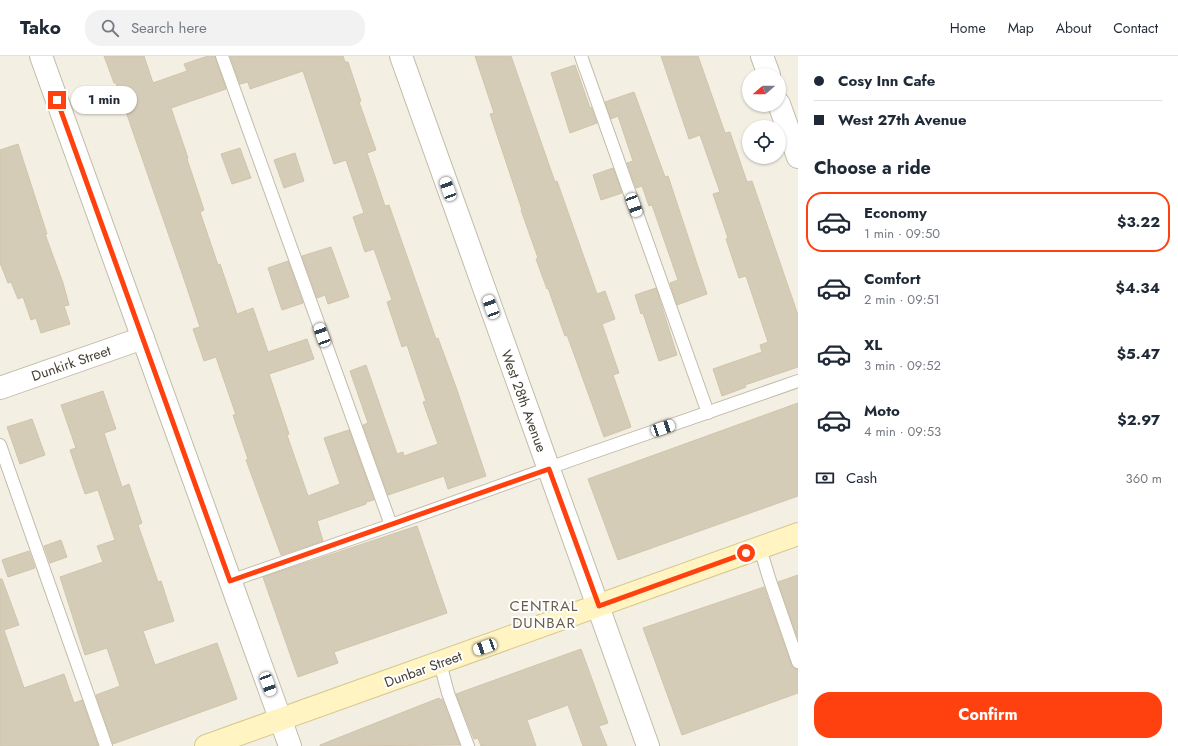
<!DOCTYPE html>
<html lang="en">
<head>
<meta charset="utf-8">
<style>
  body { margin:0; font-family:Jost,sans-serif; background:#f2f2f3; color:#1f2937; height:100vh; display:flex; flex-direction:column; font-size:15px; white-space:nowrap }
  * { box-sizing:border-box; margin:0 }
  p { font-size:13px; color:#747a83 }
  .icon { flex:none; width:22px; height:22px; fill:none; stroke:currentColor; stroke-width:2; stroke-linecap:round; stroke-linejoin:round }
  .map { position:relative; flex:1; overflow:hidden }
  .sheet { display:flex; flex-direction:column; background:#fff; width:380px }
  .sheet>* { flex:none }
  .hud { display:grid; align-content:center; height:88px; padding:0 16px; background:#fff }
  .needle { width:26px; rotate:250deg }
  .controls { position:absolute; left:742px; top:12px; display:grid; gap:8px }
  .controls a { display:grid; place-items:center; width:44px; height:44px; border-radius:50%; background:#fff; box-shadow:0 1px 3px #0004; font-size:20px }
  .end { position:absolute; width:18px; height:18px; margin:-9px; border:5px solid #ff410f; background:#fff; box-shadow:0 0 0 2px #fff }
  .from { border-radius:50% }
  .bubble { position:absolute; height:28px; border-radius:14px; background:#fff; box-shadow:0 1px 3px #0004; font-size:13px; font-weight:700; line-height:28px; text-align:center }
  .car { position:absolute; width:12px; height:24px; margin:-12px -6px; border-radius:5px; box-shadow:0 0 3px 1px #0007; background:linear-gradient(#fff 24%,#345 0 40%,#fff 0 76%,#345 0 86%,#fff 0) }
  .hud b { display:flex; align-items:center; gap:14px; height:38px; font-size:15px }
  .hud b+b { border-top:1px solid #e0e1e3 }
  .hud i { width:10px; height:10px; background:#1f2937 }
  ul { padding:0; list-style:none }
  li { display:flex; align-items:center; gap:12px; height:60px; margin:0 8px 6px; padding:0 8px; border:2px solid transparent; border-radius:16px }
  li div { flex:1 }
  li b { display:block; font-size:15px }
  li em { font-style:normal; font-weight:700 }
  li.on { border-color:#ff410f }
  li>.icon { width:36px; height:36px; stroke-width:1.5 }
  h2 { padding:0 16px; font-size:18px; line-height:48px }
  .pay { display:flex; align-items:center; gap:10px; height:44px; padding:0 16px; font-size:15px }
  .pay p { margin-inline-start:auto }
  .button { display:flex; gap:8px; margin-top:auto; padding:8px 16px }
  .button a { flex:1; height:46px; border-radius:16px; background:#ff410f; color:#fff; font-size:16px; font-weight:700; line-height:46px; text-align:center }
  header { display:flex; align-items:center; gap:24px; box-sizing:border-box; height:56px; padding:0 20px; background:#fff; border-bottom:1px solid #e0e1e3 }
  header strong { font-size:19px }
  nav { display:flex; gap:22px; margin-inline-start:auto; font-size:14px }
  .search { width:280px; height:36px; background:#f2f2f3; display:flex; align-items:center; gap:10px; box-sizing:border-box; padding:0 14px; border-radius:16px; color:#747a83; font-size:15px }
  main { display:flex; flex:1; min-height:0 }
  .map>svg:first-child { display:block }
</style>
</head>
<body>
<header>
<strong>Tako</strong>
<div class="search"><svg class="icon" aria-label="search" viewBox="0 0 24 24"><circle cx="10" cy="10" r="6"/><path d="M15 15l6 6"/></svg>Search here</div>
<nav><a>Home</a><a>Map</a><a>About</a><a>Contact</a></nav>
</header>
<main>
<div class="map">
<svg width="798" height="690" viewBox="0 0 798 690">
  <rect width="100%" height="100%" fill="#f3efe3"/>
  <!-- building -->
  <g fill="#d5ccb8" stroke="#d1c4ab">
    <polygon points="104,0 144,0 153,27 187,15 184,8 208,0 215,0 226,33 171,52 188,102 187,103 204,154 200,156 218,209 220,208 237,258 253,252 268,296 307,283 314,303 269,318 289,378 287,379 308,440 340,428 324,382 349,374 374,444 366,446 366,448 317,465 323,485 281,499 246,404 248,403 233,359 236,359 216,301 204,305 193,273 200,271 183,220 116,27 114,27"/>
    <polygon points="230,0 343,0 345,6 348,6 361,45 359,46 376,94 367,97 385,150 389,149 436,283 438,282 457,334 486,420 448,433 444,420 388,439 363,369 368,367 350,315 366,309 397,398 403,396 404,400 438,388 423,346 426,345 407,289 402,291 387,246 392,244 374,193 365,196 353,161 364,157 346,104 334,108 303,15 250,33 248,26 240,28"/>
    <polygon points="475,0 511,0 555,126 557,125 597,238 605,235 615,263 602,268 619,317 613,319 631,371 604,381 567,279 565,280 548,232 547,233 536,203 538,202 521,154 522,154 490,58 494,57"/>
    <polygon points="661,0 698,0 725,77 730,76 747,126 752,125 798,259 798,311 745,329 746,331 722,340 713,313 762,296 760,289 768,286 746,220 739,222 726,183 728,182 713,138 720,136 700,79 689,83"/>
    <polygon points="575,9 590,52 591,51 597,67 570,77 551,17"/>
    <polygon points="634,36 665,121 668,120 707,238 677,249 670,227 678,224 652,149 649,150 642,130 636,132 627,107 633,105 618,60 611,63 605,46"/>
    <polygon points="18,88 47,178 45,178 63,227 69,249 64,250 70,268 41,277 36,262 31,264 23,241 18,243 11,226 8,227 0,207 0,94"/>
    <polygon points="240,92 251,122 232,128 221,98"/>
    <polygon points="295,97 304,125 284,132 274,104"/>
    <polygon points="613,112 622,137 601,144 593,119"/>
    <polygon points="331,191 349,241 328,248 325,239 317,242 302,200"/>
    <polygon points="288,205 303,247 282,254 268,212"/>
    <polygon points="656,232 677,299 659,305 643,257 641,258 635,239"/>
    <polygon points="103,335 116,373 104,377 122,431 129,428 142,467 138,469 158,526 161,525 174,565 143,575 155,609 217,587 237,643 113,688 96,639 120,630 107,592 85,599 60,521 103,506 97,490 115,484 98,434 85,438 70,394 76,392 61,349"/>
    <polygon points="798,347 798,440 618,504 588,423"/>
    <polygon points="32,363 45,399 20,408 7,371"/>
    <polygon points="417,470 447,557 334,596 338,607 298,621 263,521"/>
    <polygon points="61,484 67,501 50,507 44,490"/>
    <polygon points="29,495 35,512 8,521 2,504"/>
    <polygon points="798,519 798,583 778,526"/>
    <polygon points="0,523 2,523 19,569 4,574 24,632 64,618 74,647 82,644 98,690 0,690"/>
    <polygon points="764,531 791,608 793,612 798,613 798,637 682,679 643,572"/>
    <polygon points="581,593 608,667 599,670 607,690 583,690 568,649 527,664 536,690 481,690 478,682 474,683 456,638"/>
    <polygon points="439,642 440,644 442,643 460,689 320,690 320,689"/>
  </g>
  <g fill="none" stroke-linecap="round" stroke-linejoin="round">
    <!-- service casing -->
    <g stroke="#c2bba8" stroke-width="14">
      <g id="service">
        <polyline points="222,0 391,469"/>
        <polyline points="581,0 708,357"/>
        <polyline points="0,389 106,690"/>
        <polyline points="760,492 769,522 798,606"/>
        <polyline points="230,525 391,469 574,403 798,325"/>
        <polyline points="440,607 448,637 468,690"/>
      </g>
    </g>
    <!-- minor casing -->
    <g stroke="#c2bba8" stroke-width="24">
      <g id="minor">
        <polyline points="41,0 290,690"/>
        <polyline points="401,0 648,690"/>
        <polyline points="762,0 769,19"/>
        <polyline points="779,48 798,101"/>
        <polyline points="0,332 143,282"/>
      </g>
    </g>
    <!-- secondary casing -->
    <g stroke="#d6c88f" stroke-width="24">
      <polyline id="secondary" points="206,690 798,478"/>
    </g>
    <!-- service -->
    <use href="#service" stroke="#fff" stroke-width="12"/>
    <!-- minor -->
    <use href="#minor" stroke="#fff" stroke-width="22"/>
    <!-- secondary -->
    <use href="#secondary" stroke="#fff4c2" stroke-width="22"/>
  </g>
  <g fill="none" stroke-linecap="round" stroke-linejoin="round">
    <!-- route -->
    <polyline stroke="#ff410f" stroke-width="5" points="57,44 230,525 549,413 599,550 746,497"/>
  </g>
  <g text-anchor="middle" stroke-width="4" stroke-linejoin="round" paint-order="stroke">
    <!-- street labels -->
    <g font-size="14" fill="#453f33" stroke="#fff">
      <text transform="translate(71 307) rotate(-19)" y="5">Dunkirk Street</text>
      <text transform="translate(524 345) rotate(70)" y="5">West 28th Avenue</text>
      <text transform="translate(423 613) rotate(-20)" y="5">Dunbar Street</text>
    </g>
    <!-- neighbourhood labels -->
    <g font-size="15" letter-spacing="1" fill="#695e4a" stroke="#fff">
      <text x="544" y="555">CENTRAL<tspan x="544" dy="17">DUNBAR</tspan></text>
    </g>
  </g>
</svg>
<div class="controls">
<a><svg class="needle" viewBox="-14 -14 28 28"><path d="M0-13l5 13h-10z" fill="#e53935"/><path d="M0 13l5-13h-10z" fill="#747a83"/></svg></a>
<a><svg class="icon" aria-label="locate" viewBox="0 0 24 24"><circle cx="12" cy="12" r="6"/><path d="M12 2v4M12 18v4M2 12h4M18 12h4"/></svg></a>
</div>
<i class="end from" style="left:746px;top:497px"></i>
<i class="end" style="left:57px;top:44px"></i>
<div class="bubble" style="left:71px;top:30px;width:66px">1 min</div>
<i class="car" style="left:448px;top:133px;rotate:340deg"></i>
<i class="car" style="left:634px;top:149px;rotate:160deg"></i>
<i class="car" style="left:491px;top:251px;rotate:340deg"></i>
<i class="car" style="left:322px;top:279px;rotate:340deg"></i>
<i class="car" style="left:663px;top:372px;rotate:71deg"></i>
<i class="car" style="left:485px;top:591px;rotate:250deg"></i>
<i class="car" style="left:268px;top:628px;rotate:160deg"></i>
</div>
<section class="sheet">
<div class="hud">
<b><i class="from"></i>Cosy Inn Cafe</b>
<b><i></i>West 27th Avenue</b>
</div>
<h2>Choose a ride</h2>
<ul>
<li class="on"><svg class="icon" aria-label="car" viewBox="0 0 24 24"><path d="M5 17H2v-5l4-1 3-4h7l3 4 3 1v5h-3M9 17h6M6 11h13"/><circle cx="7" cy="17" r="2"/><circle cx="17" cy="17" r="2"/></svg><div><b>Economy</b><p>1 min · 09:50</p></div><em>$3.22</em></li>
<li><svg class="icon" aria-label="car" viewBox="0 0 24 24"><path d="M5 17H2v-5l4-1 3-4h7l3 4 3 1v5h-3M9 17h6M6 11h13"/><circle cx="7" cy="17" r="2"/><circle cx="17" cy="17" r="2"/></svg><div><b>Comfort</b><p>2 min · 09:51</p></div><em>$4.34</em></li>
<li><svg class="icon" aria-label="car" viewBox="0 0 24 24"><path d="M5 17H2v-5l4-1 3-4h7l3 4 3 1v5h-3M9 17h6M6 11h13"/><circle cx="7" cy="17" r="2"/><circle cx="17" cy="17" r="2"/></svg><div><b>XL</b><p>3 min · 09:52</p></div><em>$5.47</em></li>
<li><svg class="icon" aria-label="car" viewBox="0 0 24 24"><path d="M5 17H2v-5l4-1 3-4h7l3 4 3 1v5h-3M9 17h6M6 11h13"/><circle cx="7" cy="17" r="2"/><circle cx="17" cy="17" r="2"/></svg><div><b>Moto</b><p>4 min · 09:53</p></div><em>$2.97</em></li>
</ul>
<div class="pay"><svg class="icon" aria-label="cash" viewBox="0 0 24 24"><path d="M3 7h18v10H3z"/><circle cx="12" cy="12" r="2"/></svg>Cash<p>360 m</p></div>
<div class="button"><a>Confirm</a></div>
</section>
</main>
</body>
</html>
